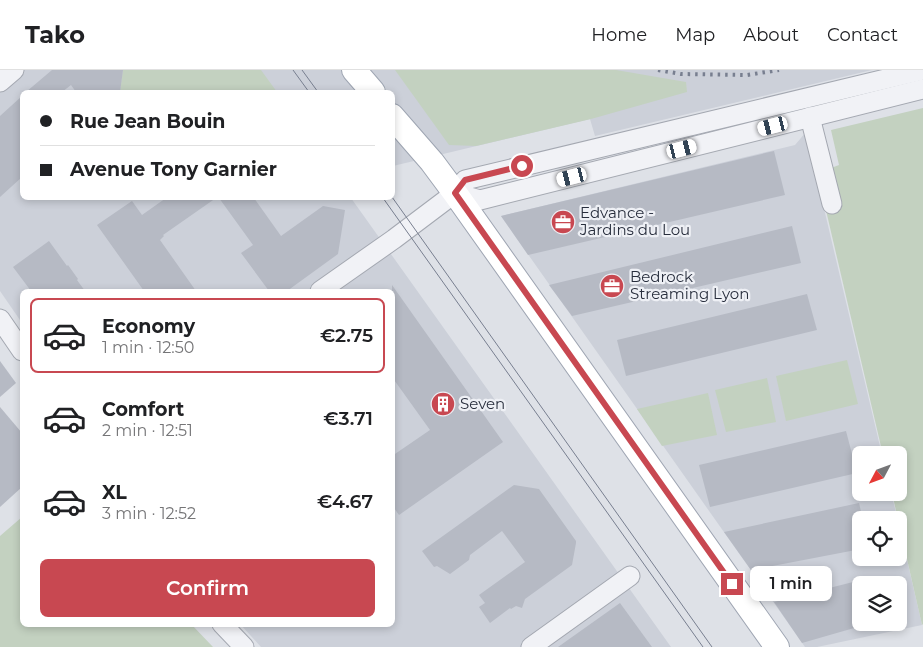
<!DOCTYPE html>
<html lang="en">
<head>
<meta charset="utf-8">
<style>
  body { margin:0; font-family:Montserrat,sans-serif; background:#f2f2f2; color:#202124; height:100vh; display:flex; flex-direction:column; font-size:19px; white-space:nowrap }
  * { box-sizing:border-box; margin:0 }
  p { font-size:16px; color:#757577 }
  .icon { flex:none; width:28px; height:28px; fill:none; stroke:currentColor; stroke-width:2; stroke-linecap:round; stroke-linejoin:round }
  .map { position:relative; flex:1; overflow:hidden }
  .side { position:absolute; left:20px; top:219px; width:375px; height:338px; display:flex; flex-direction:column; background:#fff; border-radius:8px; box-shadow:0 2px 8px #0003 }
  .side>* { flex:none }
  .top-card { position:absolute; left:20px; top:20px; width:375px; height:110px; border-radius:8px; box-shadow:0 2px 8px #0003; display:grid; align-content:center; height:110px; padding:0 20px; background:#fff }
  .needle { width:32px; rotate:229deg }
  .fabs { position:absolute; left:852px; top:376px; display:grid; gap:10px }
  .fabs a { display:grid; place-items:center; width:55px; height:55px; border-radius:8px; background:#fff; box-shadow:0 2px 8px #0003; font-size:25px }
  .end { position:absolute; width:22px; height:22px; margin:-11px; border:6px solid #c84851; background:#fff; box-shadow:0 0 0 2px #fff }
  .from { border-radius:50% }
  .bubble { position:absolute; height:35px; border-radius:8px; background:#fff; box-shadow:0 2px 8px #0003; font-size:16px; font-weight:600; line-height:35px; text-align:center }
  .car { position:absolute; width:15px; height:30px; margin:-15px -8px; border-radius:6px; box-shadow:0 0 4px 1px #0007; background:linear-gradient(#fff 24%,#345 0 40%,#fff 0 76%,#345 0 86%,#fff 0) }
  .top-card b { display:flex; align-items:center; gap:18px; height:48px; font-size:19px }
  .top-card b+b { border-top:1px solid #e0e0e0 }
  .top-card i { width:12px; height:12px; background:#202124 }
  ul { padding:9px 0 0; list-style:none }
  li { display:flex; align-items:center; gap:15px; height:75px; margin:0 10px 8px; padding:0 10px; border:2px solid transparent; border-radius:8px }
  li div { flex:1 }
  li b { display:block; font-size:19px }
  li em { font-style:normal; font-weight:600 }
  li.on { border-color:#c84851 }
  li>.icon { width:45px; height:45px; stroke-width:1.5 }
  .cta { display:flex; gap:10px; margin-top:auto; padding:10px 20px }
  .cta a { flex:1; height:58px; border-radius:8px; background:#c84851; color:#fff; font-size:20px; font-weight:600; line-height:58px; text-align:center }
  header { display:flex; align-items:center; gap:30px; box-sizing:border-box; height:70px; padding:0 25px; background:#fff; border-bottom:1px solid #e0e0e0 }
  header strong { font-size:24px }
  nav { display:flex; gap:28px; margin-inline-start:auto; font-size:18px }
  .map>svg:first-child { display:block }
</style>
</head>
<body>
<header>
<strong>Tako</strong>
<nav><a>Home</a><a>Map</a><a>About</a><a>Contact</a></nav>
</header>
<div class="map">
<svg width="923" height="577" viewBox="0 0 923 577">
  <rect width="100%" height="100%" fill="#dee1e7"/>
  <!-- built -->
  <g fill="#ccd0d9" fill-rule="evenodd">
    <polygon points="0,0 872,0 595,66 590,49 393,96 392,22 22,22 22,128 351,128 671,577 261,577 240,554 392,554 392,221 22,221 22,253 0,221"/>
    <path d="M806,62l76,323h-21v37l30,1 7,27h-37v38h38v-33l23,100 -105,22h-12l-304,-431 294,-71zM861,515h38v37h-38z"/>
  </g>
  <!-- green -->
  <g fill="#c3d1c0">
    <polygon points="123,0 261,0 277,22 118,22 120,21"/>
    <polygon points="395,0 616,0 686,12 687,22 591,49 476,76 449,75"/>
    <polygon points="923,38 923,554 922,555 892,423 899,422 899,385 883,385 825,136 831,98 839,95 831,60"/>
    <polygon points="847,290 858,334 786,351 776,306"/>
    <polygon points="767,308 776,352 726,362 715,320"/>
    <polygon points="708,323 717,365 662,376 637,339"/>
    <polygon points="22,447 22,554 191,554 213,577 0,577 0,466"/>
  </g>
  <!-- building -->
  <g fill="#b6bac4">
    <polygon points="52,0 123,0 120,22 76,22 71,15 62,22 26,22"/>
    <polygon points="22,26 22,107 0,127 0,46"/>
    <polygon points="774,81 785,125 528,185 501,146"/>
    <polygon points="166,128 216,128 163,165 164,166 160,170 196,221 144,221 97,155 132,131 142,145"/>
    <polygon points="219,128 254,128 281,166 323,136 345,140 338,184 287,221 269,221 241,183 253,175"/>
    <polygon points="792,156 801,193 572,246 549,215"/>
    <polygon points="49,171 67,196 68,195 78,209 77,210 85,221 31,221 13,197"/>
    <polygon points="392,215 503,372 399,445 392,435 392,386 430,360 392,307"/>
    <polygon points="807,224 817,260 626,306 617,270"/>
    <polygon points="0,291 16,313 0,327"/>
    <polygon points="0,337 22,363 22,417 0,437"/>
    <polygon points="846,361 857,403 710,437 699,395"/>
    <polygon points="514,415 539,419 576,471 576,473 572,495 525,529 522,538 516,536 511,539 510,538 490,553 479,537 485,533 479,525 525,492 502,461 470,485 469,490 450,504 437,496 434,497 422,481"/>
    <polygon points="859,433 863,450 861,450 861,479 751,500 724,462"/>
    <polygon points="861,510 861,556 802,573 774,532"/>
    <polygon points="620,533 652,577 558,577"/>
  </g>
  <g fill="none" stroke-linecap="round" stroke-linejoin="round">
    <!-- minor casing -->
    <g stroke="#a4a8b1" stroke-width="21">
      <g id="minor">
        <polyline points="0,12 14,0"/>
        <polyline points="810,47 832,134"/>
        <polyline points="455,123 480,130 923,19"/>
        <polyline points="320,221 394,169 455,123 465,110 923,0"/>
        <polyline points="0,249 22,281"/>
        <polyline points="222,554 244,577"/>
        <polyline points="531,577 630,506"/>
      </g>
    </g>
    <!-- major casing -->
    <g stroke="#9ea5b2" stroke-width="26">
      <g id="major">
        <polyline points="354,0 373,22"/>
        <polyline points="392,46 432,92 455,123 777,577"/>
      </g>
    </g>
    <!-- minor -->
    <use href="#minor" stroke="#f1f2f6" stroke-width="19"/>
    <!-- major -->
    <use href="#major" stroke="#fff" stroke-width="24"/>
    <!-- tram -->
    <g stroke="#787f90" stroke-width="1">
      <polyline points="293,0 309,22"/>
      <polyline points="302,0 318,22"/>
      <polyline points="392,127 712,577"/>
      <polyline points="383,128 703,577"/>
    </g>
    <!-- rail -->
    <polyline stroke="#787f90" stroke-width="4" stroke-dasharray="2.5 5" stroke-linecap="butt" points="658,0 681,4 747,5 779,0"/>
  </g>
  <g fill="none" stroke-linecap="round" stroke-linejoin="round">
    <!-- route -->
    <polyline stroke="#c84851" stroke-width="6" points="522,96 465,110 455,123 732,514"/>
  </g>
  <!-- icons -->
  <defs>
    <g id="office-disc" transform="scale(1.25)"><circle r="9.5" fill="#c84851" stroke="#eef0f5"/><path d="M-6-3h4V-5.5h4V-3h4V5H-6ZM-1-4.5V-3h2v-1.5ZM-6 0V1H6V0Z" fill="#fff"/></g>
    <g id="building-disc" transform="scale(1.25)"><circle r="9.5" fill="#c84851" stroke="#eef0f5"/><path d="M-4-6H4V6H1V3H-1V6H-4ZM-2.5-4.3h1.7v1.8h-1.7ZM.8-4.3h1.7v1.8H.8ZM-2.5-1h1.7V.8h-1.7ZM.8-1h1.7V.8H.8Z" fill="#fff"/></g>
  </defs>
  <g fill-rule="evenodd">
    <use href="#office-disc" x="563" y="152"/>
    <use href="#office-disc" x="612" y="216"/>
    <use href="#building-disc" x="443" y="334"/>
  </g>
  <g text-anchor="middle" stroke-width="4.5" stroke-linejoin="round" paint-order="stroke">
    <!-- poi labels -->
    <g font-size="15" fill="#282e3d" stroke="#eef0f5" text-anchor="start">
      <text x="580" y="148">Edvance -<tspan x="580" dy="17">Jardins du Lou</tspan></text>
      <text x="630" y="212">Bedrock<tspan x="630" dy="17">Streaming Lyon</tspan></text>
      <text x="460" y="339">Seven</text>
    </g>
  </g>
</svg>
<div class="fabs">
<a><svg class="needle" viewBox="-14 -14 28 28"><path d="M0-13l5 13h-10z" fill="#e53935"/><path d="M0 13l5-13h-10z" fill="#757577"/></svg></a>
<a><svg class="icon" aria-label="locate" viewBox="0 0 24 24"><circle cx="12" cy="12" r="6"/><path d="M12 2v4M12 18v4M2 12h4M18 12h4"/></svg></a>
<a><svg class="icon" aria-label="layers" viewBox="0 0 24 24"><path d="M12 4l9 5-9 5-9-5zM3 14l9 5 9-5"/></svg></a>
</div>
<i class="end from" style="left:522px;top:96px"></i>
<i class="end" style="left:732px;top:514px"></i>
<div class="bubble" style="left:750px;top:496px;width:82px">1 min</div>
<i class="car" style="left:773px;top:56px;rotate:256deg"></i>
<i class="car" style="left:682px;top:79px;rotate:76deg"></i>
<i class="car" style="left:572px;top:107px;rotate:256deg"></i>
<div class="top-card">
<b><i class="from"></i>Rue Jean Bouin</b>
<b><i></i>Avenue Tony Garnier</b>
</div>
<section class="side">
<ul>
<li class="on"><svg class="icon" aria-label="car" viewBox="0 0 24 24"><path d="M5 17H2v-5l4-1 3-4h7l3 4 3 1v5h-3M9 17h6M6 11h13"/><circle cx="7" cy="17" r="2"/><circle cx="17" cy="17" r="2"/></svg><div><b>Economy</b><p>1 min · 12:50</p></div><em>€2.75</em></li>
<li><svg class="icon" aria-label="car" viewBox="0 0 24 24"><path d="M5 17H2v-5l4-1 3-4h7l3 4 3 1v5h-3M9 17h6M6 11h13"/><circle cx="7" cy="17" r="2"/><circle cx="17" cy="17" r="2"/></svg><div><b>Comfort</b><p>2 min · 12:51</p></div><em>€3.71</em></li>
<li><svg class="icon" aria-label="car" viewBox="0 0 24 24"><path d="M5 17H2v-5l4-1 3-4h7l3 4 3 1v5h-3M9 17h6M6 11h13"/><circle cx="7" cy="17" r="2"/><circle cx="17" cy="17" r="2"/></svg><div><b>XL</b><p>3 min · 12:52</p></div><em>€4.67</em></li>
</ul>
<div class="cta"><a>Confirm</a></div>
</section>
</div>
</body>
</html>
